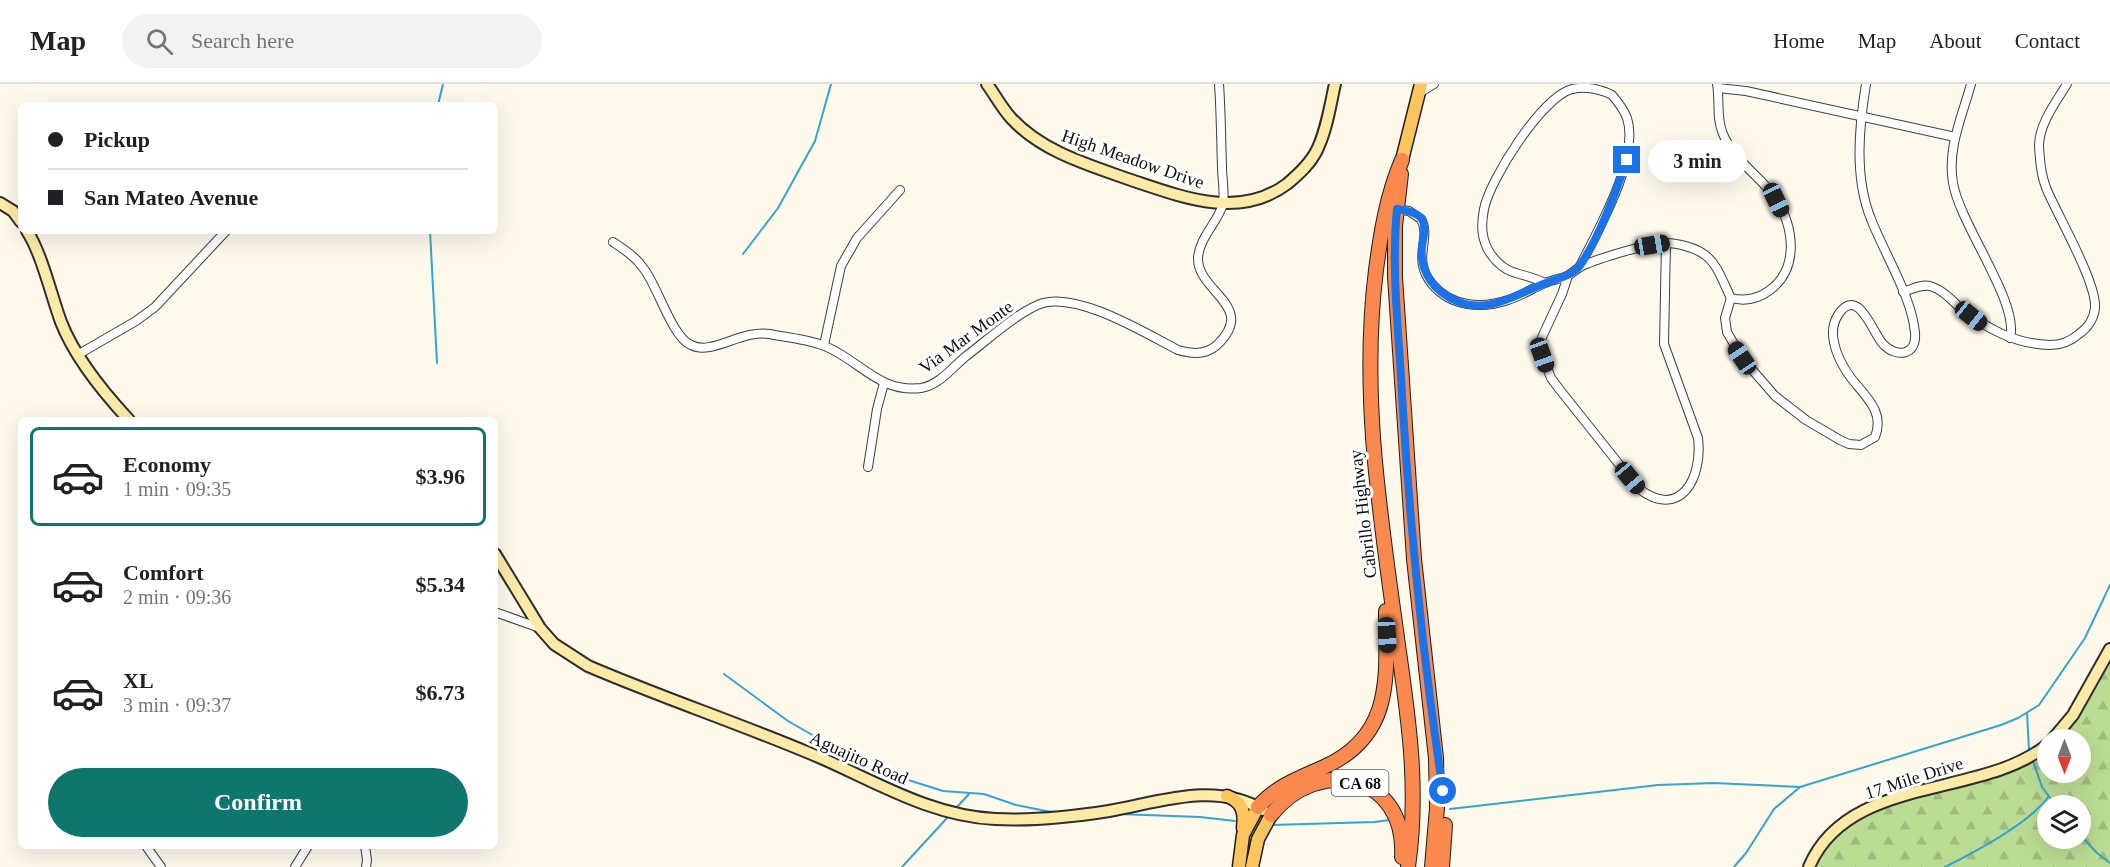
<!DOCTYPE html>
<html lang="en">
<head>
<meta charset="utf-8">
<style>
  body { margin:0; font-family:"Times New Roman",serif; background:#f2f2f2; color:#202124; height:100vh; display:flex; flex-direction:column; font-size:22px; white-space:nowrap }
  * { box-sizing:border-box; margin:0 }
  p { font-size:20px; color:#757577 }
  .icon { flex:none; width:33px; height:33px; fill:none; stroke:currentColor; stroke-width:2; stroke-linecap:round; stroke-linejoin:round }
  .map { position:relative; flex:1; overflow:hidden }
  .side { position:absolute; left:18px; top:333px; width:480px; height:432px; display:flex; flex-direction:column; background:#fff; border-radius:9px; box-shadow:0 6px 24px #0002 }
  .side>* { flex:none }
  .guide { position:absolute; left:18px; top:18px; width:480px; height:132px; border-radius:9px; box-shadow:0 6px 24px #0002; display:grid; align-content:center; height:132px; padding:0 30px; background:#fff }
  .needle { width:39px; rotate:180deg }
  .fabs { position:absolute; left:2037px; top:645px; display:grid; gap:12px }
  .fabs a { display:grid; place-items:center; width:54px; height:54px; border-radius:50%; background:#fff; box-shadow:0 6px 24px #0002; font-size:30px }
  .end { position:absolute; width:27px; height:27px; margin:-14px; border:8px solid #1a73e8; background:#fff; box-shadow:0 0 0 3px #fff }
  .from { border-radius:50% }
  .bubble { position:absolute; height:42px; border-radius:21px; background:#fff; box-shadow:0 6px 24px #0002; font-size:20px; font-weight:800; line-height:42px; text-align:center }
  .car { position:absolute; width:18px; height:36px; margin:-18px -9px; border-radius:8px; box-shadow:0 0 4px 2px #0007; background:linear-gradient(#222 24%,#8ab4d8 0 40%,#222 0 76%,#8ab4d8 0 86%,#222 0) }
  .guide b { display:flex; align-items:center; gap:21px; height:57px; font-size:22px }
  .guide b+b { border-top:2px solid #e0e0e0 }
  .guide i { width:15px; height:15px; background:#202124 }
  ul { padding:10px 0 0; list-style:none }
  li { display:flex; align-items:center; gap:18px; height:99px; margin:0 12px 9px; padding:0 18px; border:3px solid transparent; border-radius:9px }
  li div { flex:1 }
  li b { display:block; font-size:22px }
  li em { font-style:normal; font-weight:800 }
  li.current { border-color:#0f766e }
  li>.icon { width:54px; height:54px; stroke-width:1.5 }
  .action { display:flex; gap:12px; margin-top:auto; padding:12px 30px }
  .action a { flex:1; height:69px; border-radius:36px; background:#0f766e; color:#fff; font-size:24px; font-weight:800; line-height:69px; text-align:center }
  header { display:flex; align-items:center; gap:36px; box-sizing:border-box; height:84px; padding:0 30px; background:#fff; border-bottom:2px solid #e0e0e0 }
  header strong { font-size:28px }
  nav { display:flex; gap:33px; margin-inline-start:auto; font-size:21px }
  .search { width:420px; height:54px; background:#f2f2f2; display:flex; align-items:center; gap:15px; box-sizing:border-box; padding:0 21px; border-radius:33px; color:#757577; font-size:22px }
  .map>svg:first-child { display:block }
</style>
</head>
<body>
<header>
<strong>Map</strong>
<div class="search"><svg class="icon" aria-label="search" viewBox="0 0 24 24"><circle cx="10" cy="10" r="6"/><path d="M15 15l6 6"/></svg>Search here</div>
<nav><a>Home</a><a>Map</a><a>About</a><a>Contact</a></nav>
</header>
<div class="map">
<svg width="2110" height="783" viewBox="0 0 2110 783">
  <defs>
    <pattern id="forest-firs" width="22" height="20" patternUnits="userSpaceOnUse" patternTransform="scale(1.5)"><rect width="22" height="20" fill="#bcdc93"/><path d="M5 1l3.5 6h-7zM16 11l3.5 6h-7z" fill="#a0bc7e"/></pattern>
  </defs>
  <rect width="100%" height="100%" fill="#fff9ec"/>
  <!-- forest -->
  <path fill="url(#forest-firs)" fill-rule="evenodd" d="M2110,565v218h-301l38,-47 133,-46 67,-30 1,28h32v-32l-28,-1zM2048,722h32v32h-32z"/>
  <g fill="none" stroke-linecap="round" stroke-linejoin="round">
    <!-- stream -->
    <g stroke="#32a5d2" stroke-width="2">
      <polyline points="438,21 443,0"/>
      <polyline points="430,147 437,279"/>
      <polyline points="743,170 778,124 815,57 831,0"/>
      <polyline points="724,590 788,637 828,660 855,679 943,707 984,710 1016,721 1056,729"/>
      <polyline points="2027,629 2029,666"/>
      <polyline points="2033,677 2042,703 2056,722"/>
      <polyline points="957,723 969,710"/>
      <polyline points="1450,725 1658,701 1714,699 1800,703 2001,641 2018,634 2039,621 2085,554 2110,501"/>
      <polyline points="1118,730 1200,733 1235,737"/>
      <polyline points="1271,741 1374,738 1390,736"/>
      <polyline points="2080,751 2097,769 2110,779"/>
      <polyline points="902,783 947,734"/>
      <polyline points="1734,783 1746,769 1774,725 1800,703"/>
      <path d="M1945,783c30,-15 85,-44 104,-71"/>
    </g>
    <!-- street casing -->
    <g stroke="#3f3f3f" stroke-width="10">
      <g id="street">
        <path d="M1717,0c3,17 -1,34 6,50 10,24 31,38 47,57 23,27 32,75 0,99 -12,9 -24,12 -39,8"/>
        <path d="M1971,0c-9,33 -24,64 -18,99 7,42 67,120 57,155"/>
        <polyline points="1718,4 1746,7 1955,53"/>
        <polyline points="1419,9 1434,0"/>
        <path d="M1397,125l12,2 12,8c11,20 -10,39 11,65 19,23 50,25 76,16 13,-4 25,-12 37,-17 7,-3 15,-4 22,-7 6,-3 10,-8 15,-10 15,-7 69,-24 84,-23 12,0 30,5 39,12 13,9 19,30 26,43"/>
        <path d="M613,158c12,8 23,15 31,27 14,18 28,68 47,76 21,11 51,-16 79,-11 18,4 40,5 57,13 34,15 53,46 94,41 18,-3 31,-20 44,-31 20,-15 55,-47 78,-54 37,-10 102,30 135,47 13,4 28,5 39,-5 41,-39 -20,-53 -19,-87 1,-20 20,-36 25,-54 2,-11 -1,-26 -1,-37 -1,-28 -1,-55 -3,-83"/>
        <path d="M1568,192l-6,18 -19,41 -4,10 3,10 9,23 9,12 78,98c42,33 65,-10 60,-50l-34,-94 2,-101"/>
        <path d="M1545,199c-23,-12 -38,-5 -55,-30 -9,-14 -9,-28 -6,-44 6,-30 58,-112 88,-120 14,-3 28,0 40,6 6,7 12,15 15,23 13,40 -29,112 -47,148"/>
        <path d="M1903,208c9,-3 18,-8 27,-6 11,3 21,13 29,21 27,21 55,37 91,38 11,0 21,-4 29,-11 9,-6 15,-16 16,-26 2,-25 -37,-92 -48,-118 -6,-14 -7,-29 -8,-44 0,-22 17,-44 28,-62"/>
        <path d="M1731,214l-6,20 2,14 15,26 33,38 31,24 34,20 9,4 12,1 14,-8c10,-25 -9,-40 -24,-59 -7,-9 -15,-24 -17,-36 -2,-9 -1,-19 4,-27 20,-31 35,19 45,29 13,14 34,12 32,-11 -3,-36 -31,-80 -44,-114 -17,-42 -12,-92 -5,-135"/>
        <polyline points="824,261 841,182 857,154 900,106"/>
        <polyline points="79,270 136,237 155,223 226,147"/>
        <polyline points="868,383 877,325 884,299"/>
        <polyline points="495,528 540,544"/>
        <polyline points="146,762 161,783"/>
        <polyline points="365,762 367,776 366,783"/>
        <polyline points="295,783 308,762"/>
      </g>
    </g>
    <!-- secondary casing -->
    <g stroke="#2e2e2e" stroke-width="14">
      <g id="secondary">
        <path d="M987,0c8,11 15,24 24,34 31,34 78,47 120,62 51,17 108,40 156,4 12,-10 23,-20 30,-34 10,-21 13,-44 18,-66"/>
        <polyline points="0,119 13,127 21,138"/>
        <path d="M27,147c15,23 24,64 34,91 14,36 42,70 68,98"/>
        <path d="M495,470l45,74 14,16 34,22c77,33 156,59 233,92 57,25 111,58 174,61 38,2 76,-2 114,-8 51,-9 106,-30 154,-1"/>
        <polyline points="2052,656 2073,631 2110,565"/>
        <path d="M1809,783c39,-93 174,-68 239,-123"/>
      </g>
    </g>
    <!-- primary casing -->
    <g stroke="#1d1d1d" stroke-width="15">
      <g id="primary">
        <polyline points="1402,76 1421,0"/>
        <path d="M1227,712c16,6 18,17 16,32"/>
        <polyline points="1239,783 1243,751 1258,723"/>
        <polyline points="1252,783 1258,755 1271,731"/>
      </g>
    </g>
    <!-- highway casing -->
    <g stroke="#1d1d1d" stroke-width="16">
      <g id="highway">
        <path d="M1402,76c-15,35 -21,72 -26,110 -16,126 5,250 22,375 11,76 21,145 10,222"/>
        <polyline points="1401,90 1395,142 1395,193 1414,475 1436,674 1437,724 1432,783"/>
        <path d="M1258,723c18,-21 42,-29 66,-40 71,-32 62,-92 62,-156"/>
        <path d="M1271,731c47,-60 136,-41 131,42"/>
        <polyline points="1442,783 1445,741"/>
      </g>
    </g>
    <!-- street -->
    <use href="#street" stroke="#fff" stroke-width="8"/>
    <!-- secondary -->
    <use href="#secondary" stroke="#ffeba7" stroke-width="10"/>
    <!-- primary -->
    <use href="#primary" stroke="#fec45d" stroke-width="12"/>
    <!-- highway -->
    <use href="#highway" stroke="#fa894f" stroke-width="14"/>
  </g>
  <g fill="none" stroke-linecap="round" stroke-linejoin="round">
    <!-- route -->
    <path stroke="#1a73e8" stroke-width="8" d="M1443,707c-20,-131 -33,-263 -41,-396 -3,-62 -11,-124 -5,-186 9,1 19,3 25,10 5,8 1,19 0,27 -3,26 13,47 37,56 31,12 59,-9 87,-19 12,-5 27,-7 35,-19 20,-30 34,-71 46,-104"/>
  </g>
  <g text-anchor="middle" stroke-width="6" stroke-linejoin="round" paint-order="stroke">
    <!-- shield labels -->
    <rect fill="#fff" stroke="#555" stroke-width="1.5" x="1331.5" y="686" width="57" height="26" rx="4.5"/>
    <g font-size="16" font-weight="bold" fill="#0c0c0c">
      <text x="1360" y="705">CA 68</text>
    </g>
    <!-- street labels -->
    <g font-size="18" fill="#0c0c0c" stroke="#fff">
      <text transform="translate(1133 75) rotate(19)" y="6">High Meadow Drive</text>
      <text transform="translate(966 253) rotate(-36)" y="6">Via Mar Monte</text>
      <text transform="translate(1363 430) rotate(-97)" y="6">Cabrillo Highway</text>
      <text transform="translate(859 674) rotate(24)" y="6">Aguajito Road</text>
      <text transform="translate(1914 694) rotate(-18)" y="6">17 Mile Drive</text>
    </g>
  </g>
</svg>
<div class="fabs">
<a><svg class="needle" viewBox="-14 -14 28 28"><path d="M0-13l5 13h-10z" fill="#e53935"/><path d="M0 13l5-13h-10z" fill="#757577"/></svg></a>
<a><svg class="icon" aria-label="layers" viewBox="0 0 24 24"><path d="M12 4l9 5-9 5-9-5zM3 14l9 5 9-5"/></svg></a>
</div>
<i class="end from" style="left:1443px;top:707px"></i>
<i class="end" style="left:1627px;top:76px"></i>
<div class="bubble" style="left:1648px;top:56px;width:99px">3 min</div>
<i class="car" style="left:1776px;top:116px;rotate:155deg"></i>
<i class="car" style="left:1652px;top:161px;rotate:81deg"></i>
<i class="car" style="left:1971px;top:232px;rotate:129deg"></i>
<i class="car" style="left:1542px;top:271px;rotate:160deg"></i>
<i class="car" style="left:1742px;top:274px;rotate:326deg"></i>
<i class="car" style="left:1630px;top:394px;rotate:140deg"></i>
<i class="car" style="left:1387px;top:551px;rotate:177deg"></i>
<div class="guide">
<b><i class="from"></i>Pickup</b>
<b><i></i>San Mateo Avenue</b>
</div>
<section class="side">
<ul>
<li class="current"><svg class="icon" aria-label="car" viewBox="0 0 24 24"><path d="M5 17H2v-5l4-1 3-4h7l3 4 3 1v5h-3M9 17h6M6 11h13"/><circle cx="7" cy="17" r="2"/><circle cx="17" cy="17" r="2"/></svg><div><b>Economy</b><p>1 min · 09:35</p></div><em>$3.96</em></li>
<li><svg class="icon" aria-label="car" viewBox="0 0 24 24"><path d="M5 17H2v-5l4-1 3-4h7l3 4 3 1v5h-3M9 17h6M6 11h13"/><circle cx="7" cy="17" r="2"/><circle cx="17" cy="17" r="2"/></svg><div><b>Comfort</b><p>2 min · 09:36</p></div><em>$5.34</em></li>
<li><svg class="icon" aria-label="car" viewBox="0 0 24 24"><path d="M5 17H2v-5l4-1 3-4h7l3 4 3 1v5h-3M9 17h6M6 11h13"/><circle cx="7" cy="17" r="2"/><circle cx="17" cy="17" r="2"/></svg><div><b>XL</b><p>3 min · 09:37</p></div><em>$6.73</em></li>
</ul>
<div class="action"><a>Confirm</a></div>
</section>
</div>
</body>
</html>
